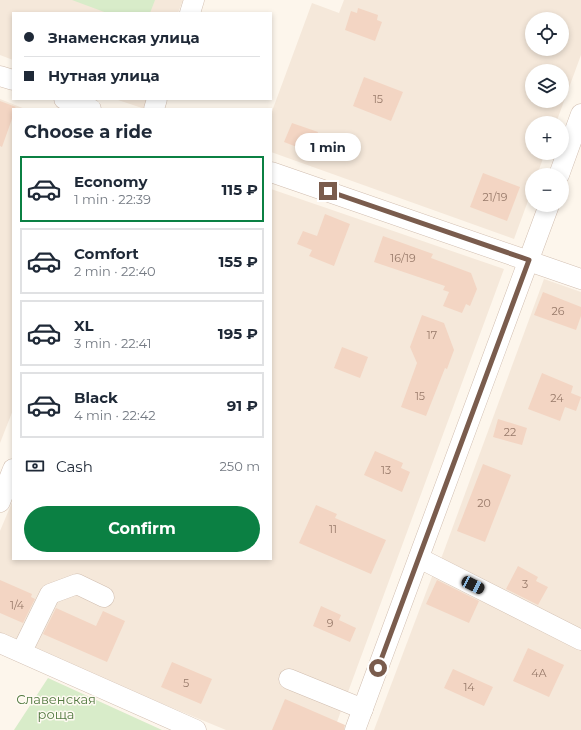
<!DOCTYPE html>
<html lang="en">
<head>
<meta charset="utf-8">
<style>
  body { margin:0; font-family:Montserrat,sans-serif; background:#f6f6f7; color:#1f2937; height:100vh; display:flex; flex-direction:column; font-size:15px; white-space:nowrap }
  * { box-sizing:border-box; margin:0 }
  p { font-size:13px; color:#747a83 }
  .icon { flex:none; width:22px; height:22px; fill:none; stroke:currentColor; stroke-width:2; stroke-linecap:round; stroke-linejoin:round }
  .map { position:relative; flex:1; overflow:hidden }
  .details { position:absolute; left:12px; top:108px; width:260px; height:452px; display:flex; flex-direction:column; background:#fff; border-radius:0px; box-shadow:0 2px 6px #0003 }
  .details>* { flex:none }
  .top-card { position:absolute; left:12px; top:12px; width:260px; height:88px; border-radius:0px; box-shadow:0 2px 6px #0003; display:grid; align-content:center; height:88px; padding:0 12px; background:#fff }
  .fabs { position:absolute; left:525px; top:12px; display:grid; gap:8px }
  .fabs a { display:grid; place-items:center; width:44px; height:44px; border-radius:50%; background:#fff; box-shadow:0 2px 6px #0003; font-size:20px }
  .end { position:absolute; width:18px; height:18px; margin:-9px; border:5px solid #7a5c4d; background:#fff; box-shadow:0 0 0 2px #fff }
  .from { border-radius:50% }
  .bubble { position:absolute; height:28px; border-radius:14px; background:#fff; box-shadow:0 2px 6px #0003; font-size:13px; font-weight:700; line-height:28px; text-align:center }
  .car { position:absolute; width:12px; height:24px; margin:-12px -6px; border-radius:5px; box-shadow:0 0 3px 1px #0007; background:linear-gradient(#222 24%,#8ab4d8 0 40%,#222 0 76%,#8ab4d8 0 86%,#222 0) }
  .top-card b { display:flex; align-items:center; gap:14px; height:38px; font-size:15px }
  .top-card b+b { border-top:1px solid #e0e1e3 }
  .top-card i { width:10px; height:10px; background:#1f2937 }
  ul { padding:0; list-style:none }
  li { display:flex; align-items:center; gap:12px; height:66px; margin:0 8px 6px; padding:0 4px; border:2px solid #e0e1e3; border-radius:0px }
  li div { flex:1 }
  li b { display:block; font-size:15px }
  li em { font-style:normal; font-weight:700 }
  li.current { border-color:#0b8043 }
  li>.icon { width:36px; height:36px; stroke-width:1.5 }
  h2 { padding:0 12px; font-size:18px; line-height:48px }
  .pay { display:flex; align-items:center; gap:10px; height:44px; padding:0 12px; font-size:15px }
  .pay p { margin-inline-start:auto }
  .action { display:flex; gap:8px; margin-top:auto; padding:8px 12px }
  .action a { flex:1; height:46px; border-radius:24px; background:#0b8043; color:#fff; font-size:16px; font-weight:700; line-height:46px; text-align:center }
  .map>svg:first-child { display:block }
</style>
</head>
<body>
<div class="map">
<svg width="581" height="730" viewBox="0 0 581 730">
  <rect width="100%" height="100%" fill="#fdf6ec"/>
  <!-- residential -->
  <g fill="#f5e8da" fill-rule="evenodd">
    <polygon points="0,0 183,0 178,13 13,13 13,60 0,55"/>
    <path d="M344,0h237v55l-25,68h-24v30h13l-8,22h-5v15l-18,49 -243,-87v-38l41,-111 27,10zM532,19h30v30h-30zM532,71h30v30h-30z"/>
    <polygon points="0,99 25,109 13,109 13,410 0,443"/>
    <polygon points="115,99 148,99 145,109"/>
    <polygon points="271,189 504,269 334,730 226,730 0,637 0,531 13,500 13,559 271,559"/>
    <polygon points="544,279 581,292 581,630 441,559"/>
    <polygon points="433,574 581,648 581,730 374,730"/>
  </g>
  <!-- green -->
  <g fill="#d8ecc9">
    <polygon points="72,0 155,0 150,13 107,13"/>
    <polygon points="48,678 162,730 14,730"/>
  </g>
  <!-- building -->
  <g fill="#f3d5c3">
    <polygon points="358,8 378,15 377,20 382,22 375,41 345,30 351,11 357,13"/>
    <polygon points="364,77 403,92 391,121 353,106"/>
    <polygon points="0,101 16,107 13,109 13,116 2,147 0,146"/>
    <polygon points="292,123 318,132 310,152 284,142"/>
    <polygon points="483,173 520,187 507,221 470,207"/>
    <polygon points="325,214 350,224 334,266 309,256 312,250 297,244 303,231 317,236"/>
    <polygon points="383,236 433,254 431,258 471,273 477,289 470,306 466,304 462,313 443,306 449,292 443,290 445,286 374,262"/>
    <polygon points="543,292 581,307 581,316 576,330 534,315"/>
    <polygon points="422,315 444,323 454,350 447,369 445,368 426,416 401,407 417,363 410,347"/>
    <polygon points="342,347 368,357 360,378 334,368"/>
    <polygon points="542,373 573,386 571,393 581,397 576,411 565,407 560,421 528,409"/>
    <polygon points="498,419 527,428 522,445 493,437"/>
    <polygon points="375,451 403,463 401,468 410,472 402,492 364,475"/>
    <polygon points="483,464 511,475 485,542 457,531"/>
    <polygon points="316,505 337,514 335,518 386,540 371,574 299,543"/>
    <polygon points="518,566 538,577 536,581 548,587 538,605 506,589"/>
    <polygon points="0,580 32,594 31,597 35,599 23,623 0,613"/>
    <polygon points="437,580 479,601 469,623 426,604"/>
    <polygon points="321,606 341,615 339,620 356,628 350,642 313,626"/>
    <polygon points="56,608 96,626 103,611 125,621 107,662 43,634"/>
    <polygon points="528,648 564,665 549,697 513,681"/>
    <polygon points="172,662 212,679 201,704 161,687"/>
    <polygon points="453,669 493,687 484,706 444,688"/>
    <polygon points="285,699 345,725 344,730 272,730"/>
  </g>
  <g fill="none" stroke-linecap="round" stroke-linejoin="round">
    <!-- minor casing -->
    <g stroke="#d1beb0" stroke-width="21">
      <g id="minor">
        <polyline points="190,13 194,0"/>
        <polyline points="0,76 13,80"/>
        <polyline points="64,99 91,109"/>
        <polyline points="154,109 157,99"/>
        <polyline points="271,172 581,279"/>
        <polyline points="559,175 581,114"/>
        <polyline points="0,502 13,469"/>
        <polyline points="419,558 581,640"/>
        <polyline points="0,643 196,730"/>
        <polyline points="22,651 50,594 77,584 104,597"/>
        <polyline points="289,679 363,709"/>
        <polyline points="355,730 549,205"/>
      </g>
    </g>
    <!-- minor -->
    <use href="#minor" stroke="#fff" stroke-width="20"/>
  </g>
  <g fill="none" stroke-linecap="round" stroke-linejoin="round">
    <!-- route -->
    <polyline stroke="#7a5c4d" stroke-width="5" points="328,191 529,260 378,668"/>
  </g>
  <g text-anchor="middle" stroke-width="3" stroke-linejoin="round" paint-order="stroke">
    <!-- number labels -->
    <g font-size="11" fill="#987a6a">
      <text x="378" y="103">15</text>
      <text x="495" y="201">21/19</text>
      <text x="403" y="262">16/19</text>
      <text x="558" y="315">26</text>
      <text x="432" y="339">17</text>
      <text x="420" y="400">15</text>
      <text x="557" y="402">24</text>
      <text x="510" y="436">22</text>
      <text x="386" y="474">13</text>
      <text x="484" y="507">20</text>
      <text x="333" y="533">11</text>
      <text x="525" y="588">3</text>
      <text x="17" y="609">1/4</text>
      <text x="330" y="627">9</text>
      <text x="539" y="677">4А</text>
      <text x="186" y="687">5</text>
      <text x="469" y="691">14</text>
    </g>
    <!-- park labels -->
    <g font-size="13" fill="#537a41" stroke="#fffaf3">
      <text x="56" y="704">Славенская<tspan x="56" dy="15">роща</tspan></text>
    </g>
  </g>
</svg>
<div class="fabs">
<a><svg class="icon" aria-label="locate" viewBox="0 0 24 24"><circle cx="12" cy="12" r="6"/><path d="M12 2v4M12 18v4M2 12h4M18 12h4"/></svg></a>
<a><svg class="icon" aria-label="layers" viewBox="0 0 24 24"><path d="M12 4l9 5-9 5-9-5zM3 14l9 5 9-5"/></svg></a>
<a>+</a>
<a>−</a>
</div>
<i class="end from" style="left:378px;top:668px"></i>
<i class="end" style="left:328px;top:191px"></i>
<div class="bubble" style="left:295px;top:133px;width:66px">1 min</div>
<i class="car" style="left:473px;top:585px;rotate:117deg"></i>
<div class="top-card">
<b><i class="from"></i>Знаменская улица</b>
<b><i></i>Нутная улица</b>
</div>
<section class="details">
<h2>Choose a ride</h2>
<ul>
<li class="current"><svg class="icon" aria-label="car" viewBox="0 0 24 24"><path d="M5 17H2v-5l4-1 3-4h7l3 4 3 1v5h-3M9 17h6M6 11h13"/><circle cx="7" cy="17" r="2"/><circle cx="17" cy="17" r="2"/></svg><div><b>Economy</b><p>1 min · 22:39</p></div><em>115 ₽</em></li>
<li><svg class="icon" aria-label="car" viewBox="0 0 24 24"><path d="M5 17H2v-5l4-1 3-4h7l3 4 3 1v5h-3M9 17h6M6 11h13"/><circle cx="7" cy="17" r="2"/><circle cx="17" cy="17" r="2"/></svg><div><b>Comfort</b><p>2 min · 22:40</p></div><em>155 ₽</em></li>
<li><svg class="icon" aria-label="car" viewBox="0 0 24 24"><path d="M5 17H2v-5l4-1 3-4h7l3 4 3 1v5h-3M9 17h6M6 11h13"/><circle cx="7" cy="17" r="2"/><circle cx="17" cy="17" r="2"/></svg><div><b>XL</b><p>3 min · 22:41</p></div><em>195 ₽</em></li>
<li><svg class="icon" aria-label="car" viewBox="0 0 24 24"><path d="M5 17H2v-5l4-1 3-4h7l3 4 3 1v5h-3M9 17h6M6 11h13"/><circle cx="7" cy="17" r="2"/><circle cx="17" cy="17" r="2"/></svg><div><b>Black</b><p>4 min · 22:42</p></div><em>91 ₽</em></li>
</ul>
<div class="pay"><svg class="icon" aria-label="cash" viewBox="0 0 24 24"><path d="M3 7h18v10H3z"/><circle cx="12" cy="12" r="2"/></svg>Cash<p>250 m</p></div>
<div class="action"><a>Confirm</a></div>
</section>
</div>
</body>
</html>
